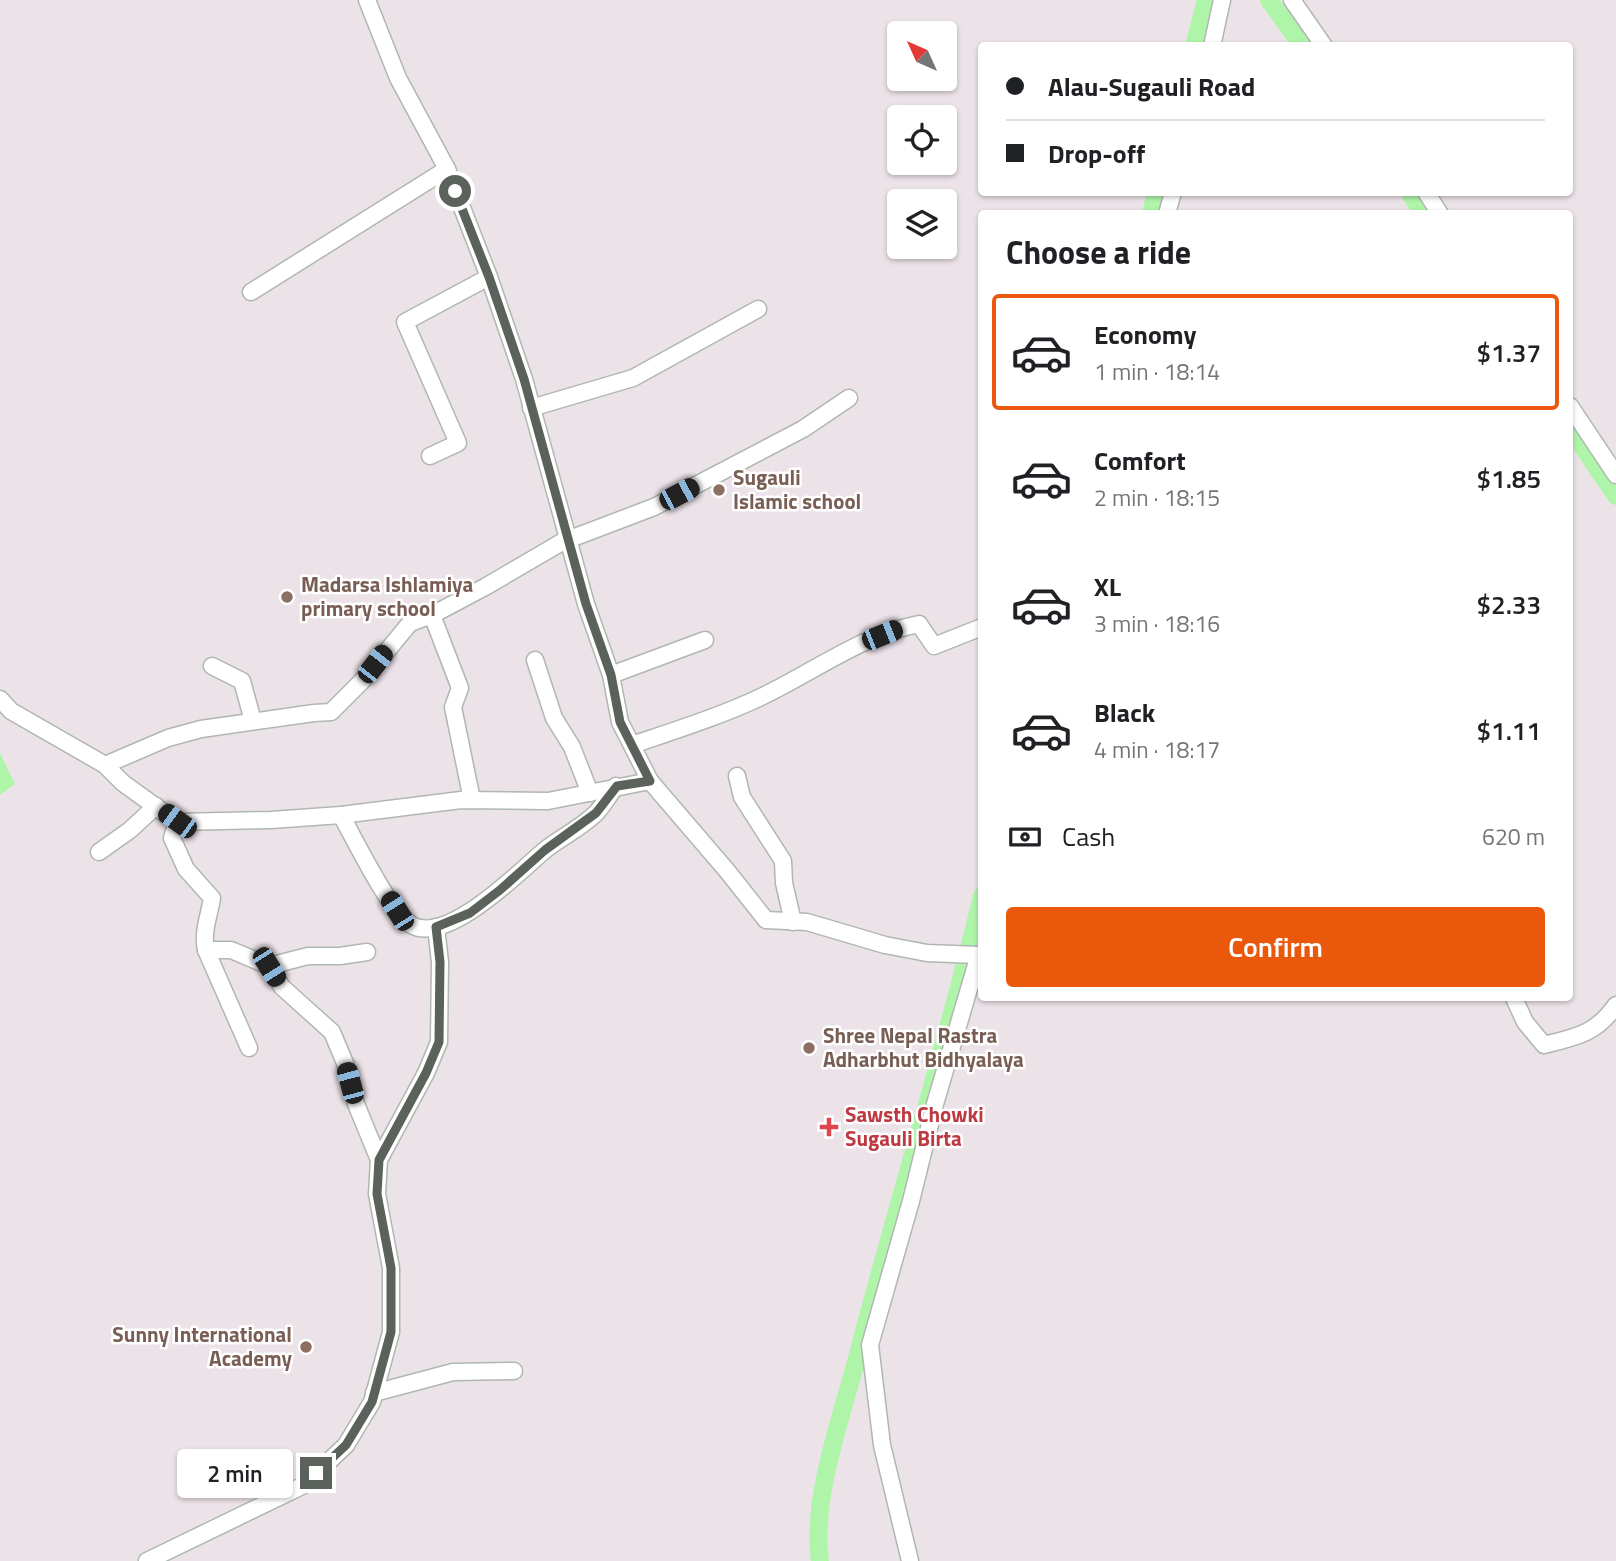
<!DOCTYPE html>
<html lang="en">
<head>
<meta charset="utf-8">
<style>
  body { margin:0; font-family:"Titillium Web",sans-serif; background:#f2f2f2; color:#202124; height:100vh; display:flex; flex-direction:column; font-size:26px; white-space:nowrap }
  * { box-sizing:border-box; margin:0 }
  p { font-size:23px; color:#757577 }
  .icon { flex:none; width:38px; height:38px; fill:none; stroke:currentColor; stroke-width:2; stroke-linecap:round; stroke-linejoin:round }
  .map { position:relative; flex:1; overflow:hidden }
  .side { position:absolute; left:978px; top:210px; width:595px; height:791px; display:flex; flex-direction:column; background:#fff; border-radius:7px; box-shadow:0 2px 5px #0004 }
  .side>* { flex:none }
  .hud { position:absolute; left:978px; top:42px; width:595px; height:154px; border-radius:7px; box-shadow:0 2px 5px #0004; display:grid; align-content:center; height:154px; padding:0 28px; background:#fff }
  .needle { width:46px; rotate:315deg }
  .fabs { position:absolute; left:887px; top:21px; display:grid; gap:14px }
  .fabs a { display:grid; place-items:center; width:70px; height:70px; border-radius:7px; background:#fff; box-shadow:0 2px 5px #0004; font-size:35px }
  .end { position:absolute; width:32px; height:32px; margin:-16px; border:9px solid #5b625b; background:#fff; box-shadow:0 0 0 4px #fff }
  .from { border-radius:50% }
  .bubble { position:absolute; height:49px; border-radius:7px; background:#fff; box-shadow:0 2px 5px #0004; font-size:23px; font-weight:600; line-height:49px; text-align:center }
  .car { position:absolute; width:21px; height:42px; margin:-21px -10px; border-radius:9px; box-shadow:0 0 5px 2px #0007; background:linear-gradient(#222 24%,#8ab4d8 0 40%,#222 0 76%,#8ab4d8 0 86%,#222 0) }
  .hud b { display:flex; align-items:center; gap:24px; height:66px; font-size:26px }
  .hud b+b { border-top:2px solid #e0e0e0 }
  .hud i { width:18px; height:18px; background:#202124 }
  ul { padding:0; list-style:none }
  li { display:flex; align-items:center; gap:21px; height:116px; margin:0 14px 10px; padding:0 14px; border:4px solid transparent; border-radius:7px }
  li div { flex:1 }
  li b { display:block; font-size:26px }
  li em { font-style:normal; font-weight:600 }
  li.on { border-color:#ea580c }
  li>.icon { width:63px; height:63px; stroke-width:1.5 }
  h2 { padding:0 28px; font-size:32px; line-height:84px }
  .pay { display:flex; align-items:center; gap:18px; height:77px; padding:0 28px; font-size:26px }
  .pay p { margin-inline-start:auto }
  .button { display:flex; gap:14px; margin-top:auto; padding:14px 28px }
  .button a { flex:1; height:80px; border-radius:7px; background:#ea580c; color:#fff; font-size:28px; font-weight:600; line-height:80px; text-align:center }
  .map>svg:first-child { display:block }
</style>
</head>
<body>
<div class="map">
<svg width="1616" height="1561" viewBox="0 0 1616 1561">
  <rect width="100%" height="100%" fill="#ece3e9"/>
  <!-- water -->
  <polygon fill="#aff5a9" points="0,753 15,784 0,795"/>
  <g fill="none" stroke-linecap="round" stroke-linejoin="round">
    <!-- canal -->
    <g stroke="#aff5a9" stroke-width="18">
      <polyline points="1269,0 1302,46"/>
      <polyline points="1194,46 1206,0"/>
      <polyline points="1409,192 1423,214"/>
      <polyline points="1151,214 1156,192"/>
      <polyline points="1570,428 1616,496"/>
      <path d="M820,1561c-9,-61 21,-142 37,-203 40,-154 88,-307 125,-462"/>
    </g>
    <!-- minor casing -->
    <g stroke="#b0b7b1" stroke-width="19">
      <g id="minor">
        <polyline points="367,0 398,78 447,169 489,277 524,379 586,604 611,675 620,722 650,781 728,872 766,920 807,922 885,945 927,953 979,955 935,1104 911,1201 870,1345 882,1445 910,1561"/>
        <polyline points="1292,0 1324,46"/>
        <polyline points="1212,46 1222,0"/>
        <polyline points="1426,192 1440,214"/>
        <polyline points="1167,214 1173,192"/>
        <polyline points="251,292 447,169"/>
        <polyline points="1570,406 1616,475"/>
        <polyline points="531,408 633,378 758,309"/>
        <polyline points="430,456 458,443 405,322 489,277"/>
        <polyline points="432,615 460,688 453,707 472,800"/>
        <polyline points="535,660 554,718 572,747 590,793"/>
        <polyline points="212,666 242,681 253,721"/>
        <polyline points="611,675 705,640"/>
        <polyline points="0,699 11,711 105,765 123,783 177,822 271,820 341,815 461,800 548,801 650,781"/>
        <path d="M632,745c44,-15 89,-29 131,-49 52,-25 99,-61 156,-72l15,22 48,-19"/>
        <polyline points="105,765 168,738 201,729 314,713 331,712 363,680 410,623 432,615 485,587 562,542 654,507 803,429 849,398"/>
        <polyline points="737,776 742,797 783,861 784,883 793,922"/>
        <path d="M341,815c14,25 48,95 69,109 35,24 110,-53 135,-74 16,-13 38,-23 52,-38 7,-8 13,-18 19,-26"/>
        <path d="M177,822l-5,16 14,31 26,29c-3,19 -10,34 -6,52h25l38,16 13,21 50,45 13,31 11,41 23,56"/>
        <polyline points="99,852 130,830 156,806"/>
        <polyline points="206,950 249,1048"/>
        <polyline points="269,966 308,956 340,956 367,952"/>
        <path d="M1514,998l11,24 19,23c32,-8 52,-11 72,-40"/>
        <polyline points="374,1393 453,1372 514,1371"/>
        <polyline points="147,1561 304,1485 346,1445 372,1402 391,1332 391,1268 377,1194 379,1160 426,1073 439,1042 440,962 436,927"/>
      </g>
    </g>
    <!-- minor -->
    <use href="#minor" stroke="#fff" stroke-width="16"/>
  </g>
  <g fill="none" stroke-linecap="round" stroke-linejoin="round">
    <!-- route -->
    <polyline stroke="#5b625b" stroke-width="9" points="316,1473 346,1445 372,1402 391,1332 391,1268 377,1194 379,1160 426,1073 439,1042 440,962 436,927 470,913 500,890 545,850 596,813 617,786 650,781 620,722 611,675 586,604 524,379 489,277 455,191"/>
  </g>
  <!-- markers -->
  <g fill="#8d6e63" stroke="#fff" stroke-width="2.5">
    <circle cx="719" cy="490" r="7"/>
    <circle cx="287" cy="597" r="7"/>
    <circle cx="809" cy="1048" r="7"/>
    <circle cx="306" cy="1347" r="7"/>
  </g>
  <path fill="#e0444e" stroke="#fff" stroke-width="2.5" d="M825.5 1116.5h7v7h7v7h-7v7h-7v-7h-7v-7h7z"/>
  <g text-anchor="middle" stroke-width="5" stroke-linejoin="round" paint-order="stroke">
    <!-- education labels -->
    <g font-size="21" font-weight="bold" fill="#785e54" stroke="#fff" text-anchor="start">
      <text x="733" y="485">Sugauli<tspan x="733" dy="24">Islamic school</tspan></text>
      <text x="301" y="592">Madarsa Ishlamiya<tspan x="301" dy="24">primary school</tspan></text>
      <text x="823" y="1043">Shree Nepal Rastra<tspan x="823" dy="24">Adharbhut Bidhyalaya</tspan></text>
      <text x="292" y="1342" text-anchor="end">Sunny International<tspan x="292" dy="24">Academy</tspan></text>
    </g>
    <!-- health labels -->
    <g font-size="21" font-weight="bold" fill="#be3a42" stroke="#fff" text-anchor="start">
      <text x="845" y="1122">Sawsth Chowki<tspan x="845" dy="24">Sugauli Birta</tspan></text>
    </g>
  </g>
</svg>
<div class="fabs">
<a><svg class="needle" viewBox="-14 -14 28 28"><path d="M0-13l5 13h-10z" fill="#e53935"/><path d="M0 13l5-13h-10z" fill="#757577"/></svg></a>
<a><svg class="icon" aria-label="locate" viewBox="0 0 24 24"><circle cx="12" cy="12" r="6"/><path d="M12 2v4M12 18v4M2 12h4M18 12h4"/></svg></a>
<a><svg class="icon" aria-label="layers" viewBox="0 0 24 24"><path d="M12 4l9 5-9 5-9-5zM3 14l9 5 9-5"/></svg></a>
</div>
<i class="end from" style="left:455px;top:191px"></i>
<i class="end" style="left:316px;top:1473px"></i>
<div class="bubble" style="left:177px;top:1449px;width:116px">2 min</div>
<i class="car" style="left:679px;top:494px;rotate:62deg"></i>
<i class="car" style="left:882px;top:635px;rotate:68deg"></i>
<i class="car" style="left:375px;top:664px;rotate:38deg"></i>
<i class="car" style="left:177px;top:821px;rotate:306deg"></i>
<i class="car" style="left:397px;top:911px;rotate:328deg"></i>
<i class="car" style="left:269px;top:967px;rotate:148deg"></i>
<i class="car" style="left:350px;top:1083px;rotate:345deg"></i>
<div class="hud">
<b><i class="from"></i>Alau-Sugauli Road</b>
<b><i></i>Drop-off</b>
</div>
<section class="side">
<h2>Choose a ride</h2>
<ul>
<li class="on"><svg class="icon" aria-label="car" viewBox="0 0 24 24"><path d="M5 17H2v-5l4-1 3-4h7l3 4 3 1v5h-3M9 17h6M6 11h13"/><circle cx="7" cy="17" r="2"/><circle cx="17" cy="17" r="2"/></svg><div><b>Economy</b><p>1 min · 18:14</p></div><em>$1.37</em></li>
<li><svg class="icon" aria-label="car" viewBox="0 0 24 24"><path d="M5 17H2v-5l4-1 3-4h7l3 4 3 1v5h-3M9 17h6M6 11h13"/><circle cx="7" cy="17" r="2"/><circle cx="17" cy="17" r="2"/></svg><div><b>Comfort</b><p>2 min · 18:15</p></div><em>$1.85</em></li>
<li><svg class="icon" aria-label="car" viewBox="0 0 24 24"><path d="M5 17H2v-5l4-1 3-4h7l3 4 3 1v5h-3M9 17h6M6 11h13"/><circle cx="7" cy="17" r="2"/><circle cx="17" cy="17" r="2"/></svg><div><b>XL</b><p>3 min · 18:16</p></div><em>$2.33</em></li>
<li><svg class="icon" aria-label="car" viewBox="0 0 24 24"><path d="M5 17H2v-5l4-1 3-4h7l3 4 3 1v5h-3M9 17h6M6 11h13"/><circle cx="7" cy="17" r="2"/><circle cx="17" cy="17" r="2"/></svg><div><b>Black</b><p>4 min · 18:17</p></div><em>$1.11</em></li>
</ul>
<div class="pay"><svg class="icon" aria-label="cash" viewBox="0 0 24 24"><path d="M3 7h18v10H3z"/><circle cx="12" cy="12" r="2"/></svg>Cash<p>620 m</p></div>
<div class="button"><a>Confirm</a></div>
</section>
</div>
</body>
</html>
